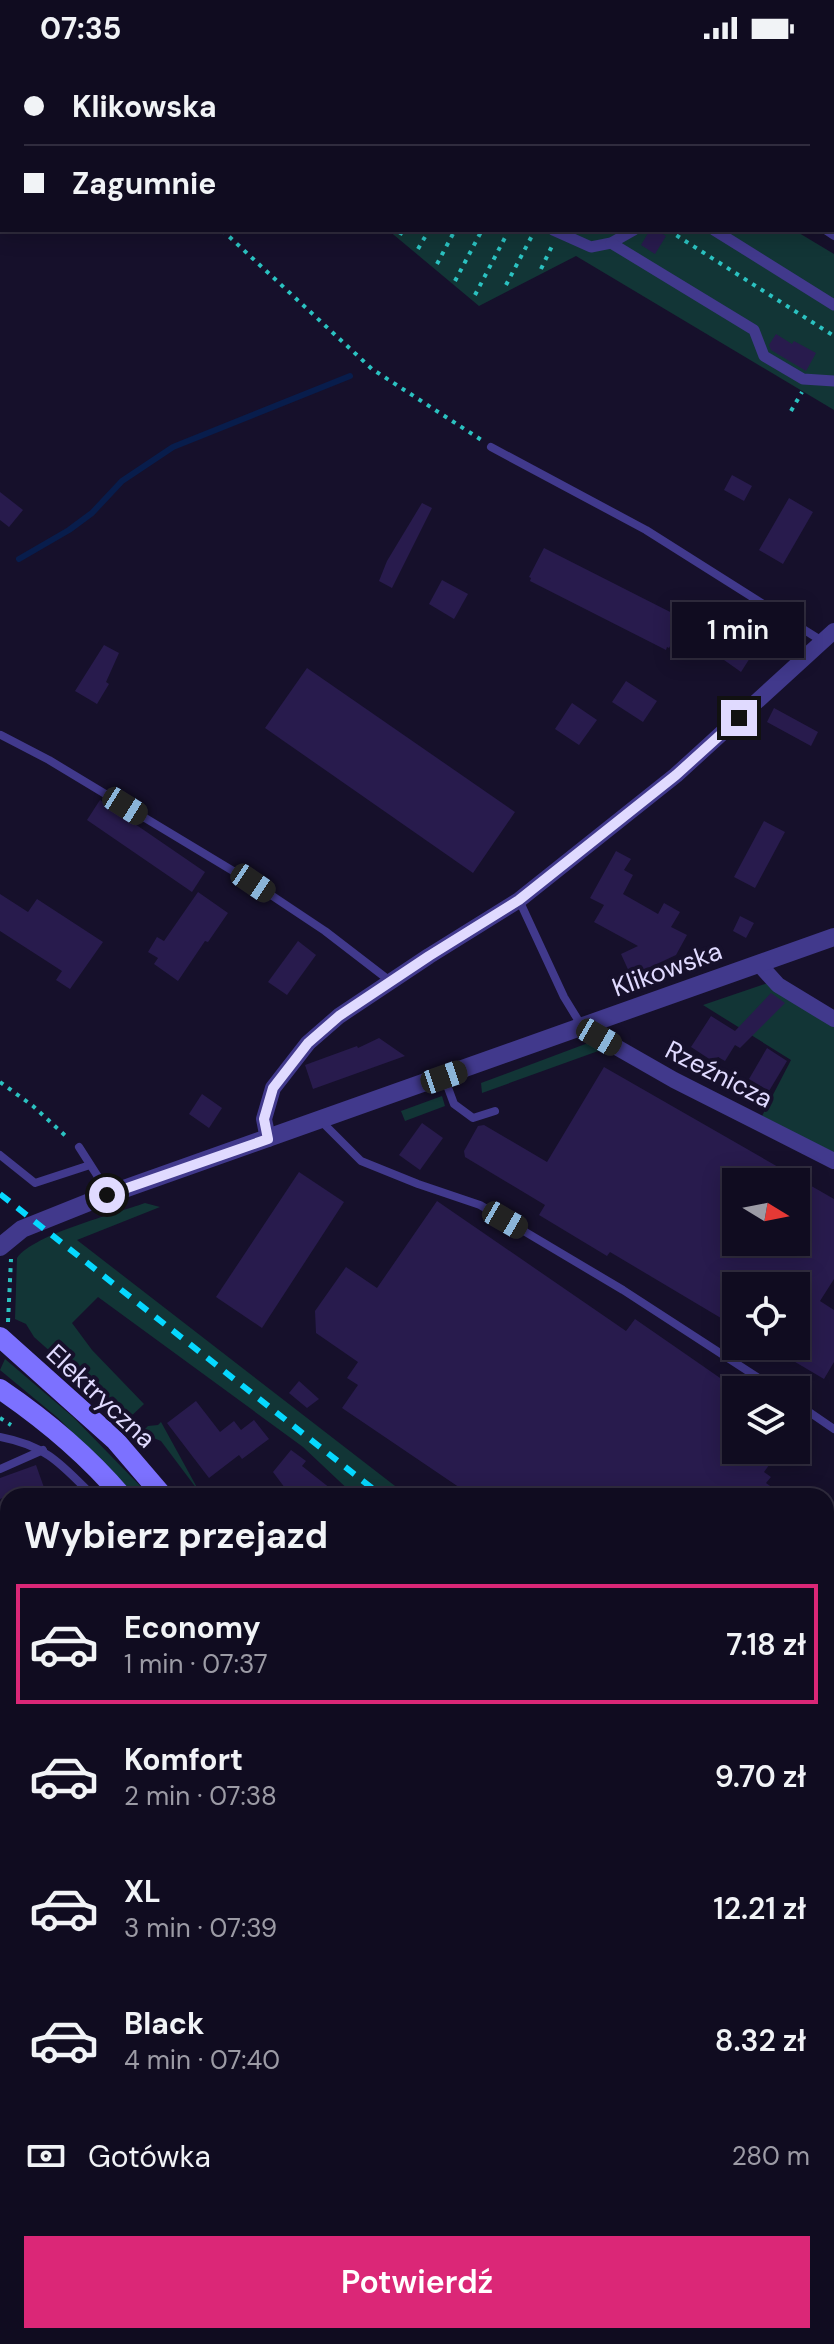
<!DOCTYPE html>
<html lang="pl">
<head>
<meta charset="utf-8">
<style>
  body { margin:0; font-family:"DM Sans",sans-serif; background:#191529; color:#f1f3f6; height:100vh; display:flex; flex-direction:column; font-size:30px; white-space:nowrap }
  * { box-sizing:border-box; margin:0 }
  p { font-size:26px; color:#9c9ba5 }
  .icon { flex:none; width:44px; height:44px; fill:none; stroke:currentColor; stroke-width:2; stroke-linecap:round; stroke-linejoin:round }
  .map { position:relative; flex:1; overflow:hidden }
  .panel { position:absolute; left:0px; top:1432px; width:834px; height:856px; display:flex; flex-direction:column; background:#100c20; border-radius:24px 24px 0 0; box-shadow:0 4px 20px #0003,0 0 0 2px #302c3e }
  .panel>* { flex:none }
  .hud { position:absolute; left:0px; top:0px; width:834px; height:176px; box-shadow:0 4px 20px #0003,0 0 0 2px #302c3e; display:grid; align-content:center; height:176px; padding:0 24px; background:#100c20 }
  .needle { width:52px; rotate:100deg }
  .controls { position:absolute; left:722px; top:1112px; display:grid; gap:16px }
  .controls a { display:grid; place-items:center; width:88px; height:88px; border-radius:0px; background:#100c20; box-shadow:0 4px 20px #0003,0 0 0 2px #302c3e; font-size:40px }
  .end { position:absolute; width:36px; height:36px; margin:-18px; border:10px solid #e0daff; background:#111; box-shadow:0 0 0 4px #111 }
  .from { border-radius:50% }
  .bubble { position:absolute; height:56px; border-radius:0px; background:#100c20; box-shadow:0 4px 20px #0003,0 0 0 2px #302c3e; font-size:26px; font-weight:600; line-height:56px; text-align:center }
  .car { position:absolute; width:24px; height:48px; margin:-24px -12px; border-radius:10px; box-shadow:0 0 6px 2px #0007; background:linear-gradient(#222 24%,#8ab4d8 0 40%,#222 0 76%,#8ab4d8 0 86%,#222 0) }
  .hud b { display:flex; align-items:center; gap:28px; height:76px; font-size:30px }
  .hud b+b { border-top:2px solid #302c3e }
  .hud i { width:20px; height:20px; background:#f1f3f6 }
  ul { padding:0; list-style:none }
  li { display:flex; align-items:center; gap:24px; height:120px; margin:0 16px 12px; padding:0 8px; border:4px solid transparent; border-radius:0px }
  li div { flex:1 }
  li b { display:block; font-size:30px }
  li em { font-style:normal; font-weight:600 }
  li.on { border-color:#db2777 }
  li>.icon { width:72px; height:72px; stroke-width:1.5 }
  h2 { padding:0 24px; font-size:36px; line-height:96px }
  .pay { display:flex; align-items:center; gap:20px; height:88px; padding:0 24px; font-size:30px }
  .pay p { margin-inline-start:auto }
  .button { display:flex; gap:16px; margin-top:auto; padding:16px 24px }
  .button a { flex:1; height:92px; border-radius:0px; background:#db2777; color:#fff; font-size:32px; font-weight:600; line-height:92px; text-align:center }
  .status { display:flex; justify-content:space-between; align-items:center; height:56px; padding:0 40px; background:#100c20; direction:ltr }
  .status svg { height:22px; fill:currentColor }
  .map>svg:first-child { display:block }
</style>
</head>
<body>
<div class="status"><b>07:35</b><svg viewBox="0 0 49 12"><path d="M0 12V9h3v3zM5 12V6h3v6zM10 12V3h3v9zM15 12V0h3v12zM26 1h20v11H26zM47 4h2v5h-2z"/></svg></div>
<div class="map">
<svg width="834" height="2288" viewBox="0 0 834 2288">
  <rect width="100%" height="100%" fill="#16102b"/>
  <!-- green -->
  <g fill="#123536">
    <polygon points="388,174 794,174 834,198 834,354 576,200 479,250"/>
    <polygon points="768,927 834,971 834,1097 762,1060 791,1004 703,949"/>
    <polygon points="588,987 601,994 482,1037 481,1027"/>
    <polygon points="442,1040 445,1050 405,1065 401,1055"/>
    <path d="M145,1147l15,4 -83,33 331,256h-53l-52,-49 -205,-150 -26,26 20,27 52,54 -17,16 -93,-83 -8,-13 -11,-5 2,-61c17,-24 98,-44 128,-55z"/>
    <polygon points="5,1303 73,1361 150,1440 136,1440 58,1362 0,1314"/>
    <polygon points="161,1366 200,1437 161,1385 141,1377 148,1370 158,1369"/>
    <polygon points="826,1716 834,1721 834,1871 826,1868"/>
    <polygon points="8,1799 8,1970 0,1972 0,1801"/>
    <polygon points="834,2038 834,2069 831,2070 834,2077 834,2281 829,2288 789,2288 786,2280 826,2280 826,2040"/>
  </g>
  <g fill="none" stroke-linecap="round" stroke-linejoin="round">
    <!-- stream -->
    <g stroke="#081d4c" stroke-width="6">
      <polyline points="19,503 69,474 92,457 122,425 173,391 350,320"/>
      <polyline points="826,2057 834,2056"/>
      <polyline points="51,2288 58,2280"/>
    </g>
  </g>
  <!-- building -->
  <g fill="#281b4d" fill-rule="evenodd">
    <polygon points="650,174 656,174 666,180 655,198 641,189"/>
    <polygon points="776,278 792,288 794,285 816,297 806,315 771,294 769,289"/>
    <polygon points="732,419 752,430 744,445 724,434"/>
    <polygon points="0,436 23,454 9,471 0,464"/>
    <polygon points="789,442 813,456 783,508 759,494"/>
    <polygon points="422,447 432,452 392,532 379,525 387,505"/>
    <polygon points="544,492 684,563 669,592 667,591 666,594 530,525 531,522 529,521"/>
    <polygon points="442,524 468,538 454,563 429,548"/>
    <polygon points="731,577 755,594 741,616 717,599"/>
    <polygon points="104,589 119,597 106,626 109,628 97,648 75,635"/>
    <polygon points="307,612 515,756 473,817 265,672"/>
    <polygon points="626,625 657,645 643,666 612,646"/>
    <polygon points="572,647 597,664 579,689 555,673"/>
    <polygon points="774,652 818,676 811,690 767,666"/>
    <polygon points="100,744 205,816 192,836 87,764"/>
    <polygon points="764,765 785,776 755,832 734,821"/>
    <polygon points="616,795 631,803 624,814 633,819 623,838 658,858 664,847 680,856 671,871 687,879 676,899 631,920 621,898 638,890 594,866 604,849 590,842"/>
    <polygon points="198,836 228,857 208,886 205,885 178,925 154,908 158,902 148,896 157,881 164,885"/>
    <polygon points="0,838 28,856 37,843 103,886 70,933 56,924 62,915 0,875"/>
    <polygon points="740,860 754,867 746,882 733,875"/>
    <polygon points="298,885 316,899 287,939 268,926"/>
    <polygon points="771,937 785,947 740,992 735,989 725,1005 718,1001 714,1006 691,991 711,960 735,975"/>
    <polygon points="379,982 405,1000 313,1033 305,1009 357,990 358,992"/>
    <polygon points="767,992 787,1005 769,1035 749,1023"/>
    <path d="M604,1011l230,132v80l-14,22 14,9v52l-10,17 -56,-33h28v-60h-60v41l-126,-75 -3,4 -68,-41 6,-10 -80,-48 -1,-6 14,-25 6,-1 63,37zM736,1126h60v60h-60z"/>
    <polygon points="202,1038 222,1052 209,1072 189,1058"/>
    <polygon points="422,1067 443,1082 420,1114 399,1099"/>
    <polygon points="299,1116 344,1146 262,1272 216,1241"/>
    <polygon points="437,1145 626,1275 635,1263 736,1333 736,1394 780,1394 764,1416 771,1421 766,1427 784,1440 472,1440 342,1352 358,1329 347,1322 358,1306 316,1277 315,1255 346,1211 377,1232"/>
    <polygon points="299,1325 319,1343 307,1352 289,1337"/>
    <polygon points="196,1345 220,1376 234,1365 241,1374 254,1364 269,1383 242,1403 239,1399 209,1422 167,1367"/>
    <polygon points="291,1394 306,1405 302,1410 340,1440 291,1440 273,1416"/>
    <polygon points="36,1409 47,1440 8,1440 0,1443 0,1422"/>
  </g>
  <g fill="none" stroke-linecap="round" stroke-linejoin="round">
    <!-- path -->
    <g stroke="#2bc2c1" stroke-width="4" stroke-dasharray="4 6" stroke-linecap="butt">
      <polyline points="14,0 17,2"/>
      <polyline points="430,0 434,2"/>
      <polyline points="530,0 532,2"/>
      <polyline points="222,174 372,313 483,385"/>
      <polyline points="668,174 834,280"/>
      <polyline points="400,179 403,174"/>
      <polyline points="418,193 429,174"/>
      <polyline points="437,208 455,174"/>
      <polyline points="541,213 552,190"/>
      <polyline points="455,225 482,174"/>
      <polyline points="506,229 535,174"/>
      <polyline points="475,239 509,174"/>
      <polyline points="791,355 802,336"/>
      <polyline points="0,1026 33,1050 69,1083"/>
      <polyline points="8,1266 11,1203"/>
      <polyline points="0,1362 11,1369"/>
    </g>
    <!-- service -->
    <g stroke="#41398c" stroke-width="8">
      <polyline points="478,0 482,2"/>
      <polyline points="651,0 654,2"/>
      <polyline points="825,174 834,180"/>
      <polyline points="491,391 646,474 822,585"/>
      <polyline points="1,679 49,704 253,827 325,875 390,925"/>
      <polyline points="519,844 564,941 583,972"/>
      <polyline points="444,1021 454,1048 473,1062 495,1055"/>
      <polyline points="321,1065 361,1105 418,1128 480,1149 623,1234 777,1334"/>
      <polyline points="79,1091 102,1127 107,1139"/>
      <polyline points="0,1099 35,1127 90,1109"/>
      <polyline points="796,1347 834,1373"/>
      <path d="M0,1381c47,9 61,27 93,59"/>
      <polyline points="0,1413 43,1394"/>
      <polyline points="687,2280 689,2288"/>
    </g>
    <!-- pedestrian -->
    <g stroke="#41398c" stroke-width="11">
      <polyline points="553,174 591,191 611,187 634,174"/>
      <polyline points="714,174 834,249"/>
      <polyline points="611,187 754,274 764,300 803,323 834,325"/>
    </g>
    <!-- minor -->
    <g stroke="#41398c" stroke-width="16">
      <polyline points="759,908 778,929 834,963"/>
      <polyline points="583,972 674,1024 834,1105"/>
      <polyline points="268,1083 264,1063 273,1032 308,987 339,960 429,900 519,844 676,719 834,575"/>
    </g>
    <!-- tertiary -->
    <polyline stroke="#41398c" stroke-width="18" points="0,1191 22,1173 107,1139 834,881"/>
    <!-- secondary -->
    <g stroke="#7c71ff" stroke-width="20">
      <polyline points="0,1281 115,1384 163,1440"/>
      <path d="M0,1333c44,30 87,66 122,107"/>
      <polyline points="724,2280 727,2288"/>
      <polyline points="760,2280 763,2288"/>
    </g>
    <!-- rail -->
    <g stroke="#06d8ff" stroke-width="6" stroke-dasharray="12 10" stroke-linecap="butt">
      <polyline points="0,1138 382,1440"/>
      <polyline points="826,1751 834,1756"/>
      <polyline points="826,1799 834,1803"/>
    </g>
  </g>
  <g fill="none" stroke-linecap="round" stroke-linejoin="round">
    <!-- route -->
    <polyline stroke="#e0daff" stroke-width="10" points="107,1139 268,1083 264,1063 273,1032 308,987 339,960 429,900 519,844 676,719 739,662"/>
  </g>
  <g text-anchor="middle" stroke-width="8" stroke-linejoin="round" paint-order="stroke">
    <!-- street labels -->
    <g font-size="26" fill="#e0daff" stroke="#16102b">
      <text transform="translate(667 913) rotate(-20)" y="9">Klikowska</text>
      <text transform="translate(719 1018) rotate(27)" y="9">Rzeźnicza</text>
      <text transform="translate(101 1340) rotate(43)" y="9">Elektryczna</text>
    </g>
  </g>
</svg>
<div class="controls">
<a><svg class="needle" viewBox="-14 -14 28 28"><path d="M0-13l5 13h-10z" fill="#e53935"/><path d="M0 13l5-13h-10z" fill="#9c9ba5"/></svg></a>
<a><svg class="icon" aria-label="locate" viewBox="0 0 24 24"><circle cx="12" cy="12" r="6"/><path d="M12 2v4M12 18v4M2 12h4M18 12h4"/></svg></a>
<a><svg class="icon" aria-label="layers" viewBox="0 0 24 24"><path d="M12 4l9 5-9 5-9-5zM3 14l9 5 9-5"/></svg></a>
</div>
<i class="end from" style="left:107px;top:1139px"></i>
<i class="end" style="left:739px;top:662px"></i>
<div class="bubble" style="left:672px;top:546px;width:132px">1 min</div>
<i class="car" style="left:125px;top:750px;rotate:122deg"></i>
<i class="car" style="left:253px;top:827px;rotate:124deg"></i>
<i class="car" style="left:599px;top:981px;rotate:120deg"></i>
<i class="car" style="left:444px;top:1021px;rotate:71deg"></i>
<i class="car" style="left:505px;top:1164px;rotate:120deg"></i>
<div class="hud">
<b><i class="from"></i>Klikowska</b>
<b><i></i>Zagumnie</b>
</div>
<section class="panel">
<h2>Wybierz przejazd</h2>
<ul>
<li class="on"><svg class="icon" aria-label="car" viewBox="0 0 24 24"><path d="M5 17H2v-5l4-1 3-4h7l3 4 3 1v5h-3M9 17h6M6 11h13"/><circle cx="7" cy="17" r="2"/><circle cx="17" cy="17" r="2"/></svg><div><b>Economy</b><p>1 min · 07:37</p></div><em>7.18 zł</em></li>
<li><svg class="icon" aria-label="car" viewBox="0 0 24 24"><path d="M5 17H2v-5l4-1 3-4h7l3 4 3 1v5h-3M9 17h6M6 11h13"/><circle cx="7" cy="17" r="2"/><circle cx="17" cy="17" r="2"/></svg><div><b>Komfort</b><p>2 min · 07:38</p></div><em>9.70 zł</em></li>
<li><svg class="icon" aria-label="car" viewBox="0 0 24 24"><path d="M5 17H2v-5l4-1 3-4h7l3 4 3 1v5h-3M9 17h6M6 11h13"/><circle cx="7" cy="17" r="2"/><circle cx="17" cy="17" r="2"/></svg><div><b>XL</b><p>3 min · 07:39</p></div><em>12.21 zł</em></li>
<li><svg class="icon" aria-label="car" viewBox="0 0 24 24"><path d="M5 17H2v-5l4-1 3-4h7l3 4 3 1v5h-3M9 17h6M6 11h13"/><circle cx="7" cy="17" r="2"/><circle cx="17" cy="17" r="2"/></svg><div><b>Black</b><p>4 min · 07:40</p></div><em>8.32 zł</em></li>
</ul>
<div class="pay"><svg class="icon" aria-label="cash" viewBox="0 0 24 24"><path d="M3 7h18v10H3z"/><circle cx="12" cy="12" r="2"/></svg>Gotówka<p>280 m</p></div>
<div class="button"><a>Potwierdź</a></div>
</section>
</div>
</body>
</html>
